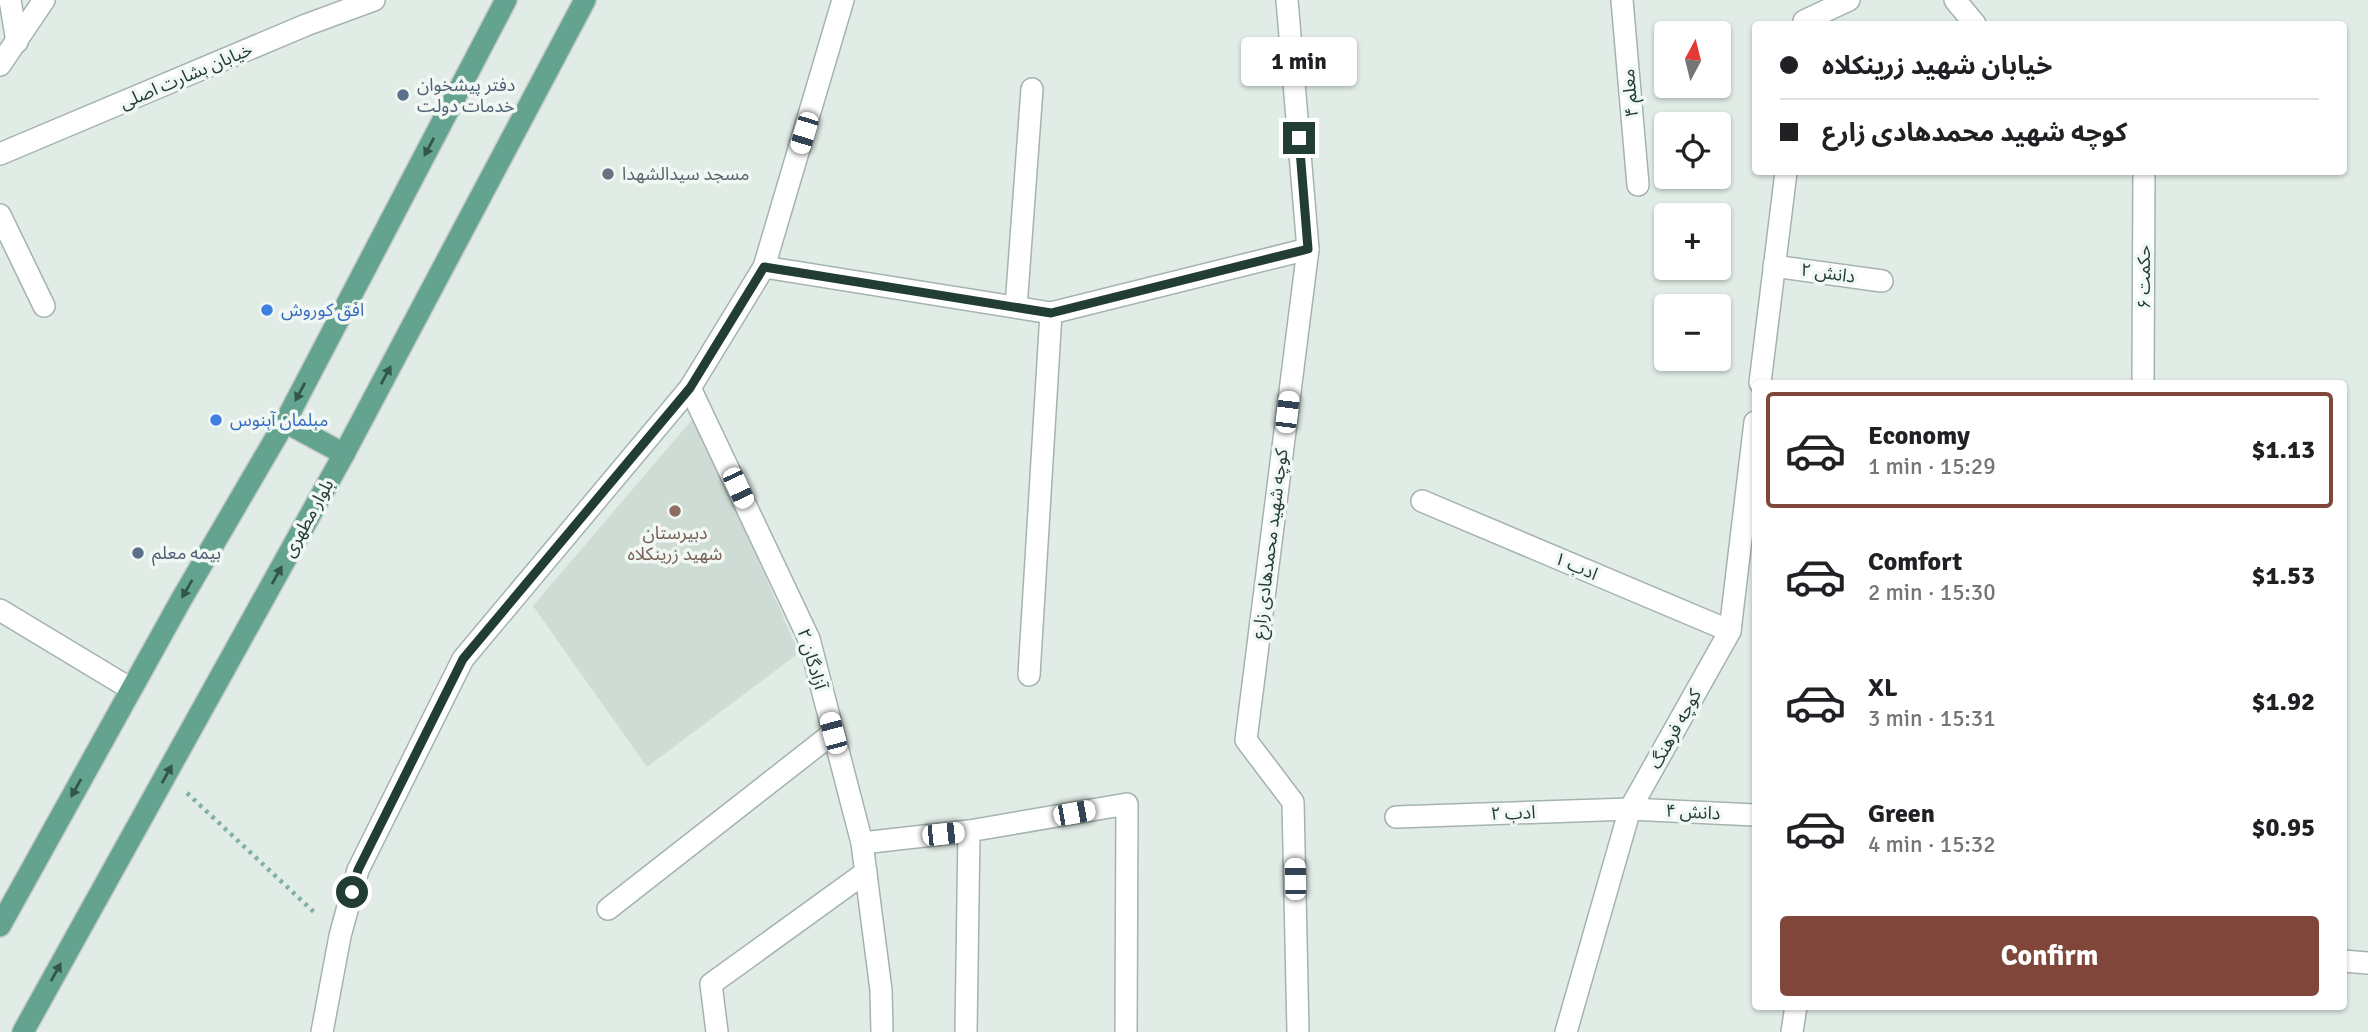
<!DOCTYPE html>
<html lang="en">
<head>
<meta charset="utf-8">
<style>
  body { margin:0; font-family:Signika,"Noto Sans Arabic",sans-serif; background:#f6f6f6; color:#202124; height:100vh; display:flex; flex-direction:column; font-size:26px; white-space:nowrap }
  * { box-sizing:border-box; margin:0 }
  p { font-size:23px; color:#757577 }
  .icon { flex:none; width:38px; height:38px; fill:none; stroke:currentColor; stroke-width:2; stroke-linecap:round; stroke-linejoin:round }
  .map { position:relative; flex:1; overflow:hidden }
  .drawer { position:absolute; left:1752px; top:380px; width:595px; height:630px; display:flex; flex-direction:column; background:#fff; border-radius:7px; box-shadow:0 2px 5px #0004 }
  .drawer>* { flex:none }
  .banner { position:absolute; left:1752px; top:21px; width:595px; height:154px; border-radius:7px; box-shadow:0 2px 5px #0004; display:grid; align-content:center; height:154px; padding:0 28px; background:#fff }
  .needle { width:46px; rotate:7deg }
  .fabs { position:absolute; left:1654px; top:21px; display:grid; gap:14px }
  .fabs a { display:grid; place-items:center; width:77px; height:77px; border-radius:7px; background:#fff; box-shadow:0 2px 5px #0004; font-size:35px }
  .end { position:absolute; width:32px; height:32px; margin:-16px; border:9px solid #213d34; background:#fff; box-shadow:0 0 0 4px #fff }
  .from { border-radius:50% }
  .bubble { position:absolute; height:49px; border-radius:7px; background:#fff; box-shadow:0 2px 5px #0004; font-size:23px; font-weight:700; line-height:49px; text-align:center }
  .car { position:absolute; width:21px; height:42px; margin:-21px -10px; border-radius:9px; box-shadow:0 0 5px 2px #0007; background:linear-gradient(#fff 24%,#345 0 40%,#fff 0 76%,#345 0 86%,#fff 0) }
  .banner b { display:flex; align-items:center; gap:24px; height:66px; font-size:26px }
  .banner b+b { border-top:2px solid #e0e0e0 }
  .banner i { width:18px; height:18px; background:#202124 }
  ul { padding:12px 0 0; list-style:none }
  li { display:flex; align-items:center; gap:21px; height:116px; margin:0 14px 10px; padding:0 14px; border:4px solid transparent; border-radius:7px }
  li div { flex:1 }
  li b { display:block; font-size:26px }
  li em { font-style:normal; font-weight:700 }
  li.active { border-color:#80463a }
  li>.icon { width:63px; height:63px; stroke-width:1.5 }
  .button { display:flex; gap:14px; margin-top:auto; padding:14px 28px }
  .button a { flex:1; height:80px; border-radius:7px; background:#80463a; color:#fff; font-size:28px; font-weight:700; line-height:80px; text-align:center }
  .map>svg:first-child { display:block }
</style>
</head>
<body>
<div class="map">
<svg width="2368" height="1032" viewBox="0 0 2368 1032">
  <rect width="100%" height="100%" fill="#e1ece6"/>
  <!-- built -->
  <polygon fill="#cfdcd5" points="695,416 799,653 647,767 533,606"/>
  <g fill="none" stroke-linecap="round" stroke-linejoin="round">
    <!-- minor casing -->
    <g stroke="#a4b4ad" stroke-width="24">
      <g id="minor">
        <polyline points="10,0 17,42"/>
        <polyline points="1287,0 1308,249 1246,740 1293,802 1298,1032"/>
        <polyline points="1622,0 1638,185"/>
        <polyline points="1955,0 1975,24"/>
        <polyline points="1804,21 1849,0"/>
        <polyline points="0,65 44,0"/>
        <polyline points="0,154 306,25 374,0"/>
        <polyline points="0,215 44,306"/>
        <polyline points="1774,266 1882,281"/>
        <polyline points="764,267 1051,313 1308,249"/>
        <polyline points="1016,307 1032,89"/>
        <polyline points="1760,383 1786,172"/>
        <polyline points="2143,383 2144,172"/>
        <polyline points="690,388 809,639 862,843 881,990 882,1032"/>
        <polyline points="1422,501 1730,631"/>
        <polyline points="0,610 131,689"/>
        <polyline points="1029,675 1051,313"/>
        <polyline points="1396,817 1630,809 1755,815"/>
        <polyline points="862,843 969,831"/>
        <polyline points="608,909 833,733"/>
        <polyline points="2343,961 2368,963"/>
        <polyline points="322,1032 340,936 358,870 463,659 690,388 764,267 843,0"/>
        <polyline points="717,1032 711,984 866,872"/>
        <polyline points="966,1032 969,831 1127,804 1126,1032"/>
        <polyline points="1566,1032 1630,809 1730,631 1755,422"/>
        <polyline points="1792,1032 1796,1006"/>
      </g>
    </g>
    <!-- major casing -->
    <g stroke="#c1c9c6" stroke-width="24">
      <g id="major">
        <polyline points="285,422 344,454"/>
        <polyline points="0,926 181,600 285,422 506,0"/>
        <polyline points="23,1032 344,454 585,0"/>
      </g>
    </g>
    <!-- path -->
    <polyline stroke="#80b09f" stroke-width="4.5" stroke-dasharray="3.5 5" stroke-linecap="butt" points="187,793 316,914"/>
    <!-- minor -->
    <use href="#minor" stroke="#fff" stroke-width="21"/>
    <!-- major -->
    <use href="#major" stroke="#64a38f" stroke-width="21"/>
  </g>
  <!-- one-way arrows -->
  <defs><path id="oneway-solid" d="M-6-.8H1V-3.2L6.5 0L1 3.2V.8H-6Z" transform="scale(1.75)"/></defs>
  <g fill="#32564b">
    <use href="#oneway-solid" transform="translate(429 147) rotate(118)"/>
    <use href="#oneway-solid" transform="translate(386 375) rotate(-62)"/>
    <use href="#oneway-solid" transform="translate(300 392) rotate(118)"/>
    <use href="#oneway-solid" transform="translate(277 575) rotate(-61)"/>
    <use href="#oneway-solid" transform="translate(187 589) rotate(120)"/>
    <use href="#oneway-solid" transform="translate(167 774) rotate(-61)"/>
    <use href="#oneway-solid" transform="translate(76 788) rotate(119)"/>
    <use href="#oneway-solid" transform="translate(56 972) rotate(-61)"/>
  </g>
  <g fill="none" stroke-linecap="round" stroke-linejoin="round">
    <!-- route -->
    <polyline stroke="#213d34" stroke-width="9" points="352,892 358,870 463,659 690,388 764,267 1051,313 1308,249 1299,138"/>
  </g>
  <!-- markers -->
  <g fill="#5c6f8a" stroke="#f1f8f4" stroke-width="2.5">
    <circle cx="403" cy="95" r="7"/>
    <circle cx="138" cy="553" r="7"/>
  </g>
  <circle fill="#6b7280" stroke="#f1f8f4" stroke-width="2.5" cx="608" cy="174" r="7"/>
  <g fill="#3f7fe0" stroke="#f1f8f4" stroke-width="2.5">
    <circle cx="267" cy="310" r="7"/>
    <circle cx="216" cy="420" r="7"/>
  </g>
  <circle fill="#8d6e63" stroke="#f1f8f4" stroke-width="2.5" cx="675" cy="511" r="7"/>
  <g text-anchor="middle" stroke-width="7" stroke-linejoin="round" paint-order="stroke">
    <!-- street labels -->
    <g font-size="18" fill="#213d34" stroke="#f1f8f4">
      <text transform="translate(186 76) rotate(-23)" y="6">خیابان بشارت اصلی</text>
      <text transform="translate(1630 93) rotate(-95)" y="6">معلم ۴</text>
      <text transform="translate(1828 273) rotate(8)" y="6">دانش ۲</text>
      <text transform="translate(2144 277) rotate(-90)" y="6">حکمت ۶</text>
      <text transform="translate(308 518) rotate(-61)" y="6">بلوار مطهری</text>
      <text transform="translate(1270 544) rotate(-83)" y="6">کوچه شهید محمدهادی زارع</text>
      <text transform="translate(1576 566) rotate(23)" y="6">ادب ۱</text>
      <text transform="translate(812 659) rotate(73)" y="6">آزادگان ۲</text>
      <text transform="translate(1675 729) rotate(-61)" y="6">کوچه فرهنگ</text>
      <text transform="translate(1693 812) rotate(3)" y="6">دانش ۴</text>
      <text transform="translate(1513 813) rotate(-2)" y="6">ادب ۲</text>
    </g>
    <!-- service labels -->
    <g font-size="18" fill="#4e5e75" stroke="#f1f8f4" text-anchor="start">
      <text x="417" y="91">دفتر پیشخوان<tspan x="417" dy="21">خدمات دولت</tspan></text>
      <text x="152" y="559">بیمه معلم</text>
    </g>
    <!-- worship labels -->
    <g font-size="18" fill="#5b616d" stroke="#f1f8f4" text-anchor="start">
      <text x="622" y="180">مسجد سیدالشهدا</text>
    </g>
    <!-- shop labels -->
    <g font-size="18" fill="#366cbe" stroke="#f1f8f4" text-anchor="start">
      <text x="281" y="316">افق کوروش</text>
      <text x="230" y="426">مبلمان آبنوس</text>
    </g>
    <!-- education labels -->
    <g font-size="18" fill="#785e54" stroke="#f1f8f4">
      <text x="675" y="539">دبیرستان<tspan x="675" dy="21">شهید زرینکلاه</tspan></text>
    </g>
  </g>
</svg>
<div class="fabs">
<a><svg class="needle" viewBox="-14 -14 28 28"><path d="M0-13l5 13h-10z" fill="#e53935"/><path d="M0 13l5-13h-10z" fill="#757577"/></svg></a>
<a><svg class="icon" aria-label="locate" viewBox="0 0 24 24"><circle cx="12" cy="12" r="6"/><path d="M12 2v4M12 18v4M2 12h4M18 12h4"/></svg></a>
<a>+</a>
<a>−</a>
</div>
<i class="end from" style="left:352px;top:892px"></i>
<i class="end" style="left:1299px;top:138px"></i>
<div class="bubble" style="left:1241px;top:37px;width:116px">1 min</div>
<i class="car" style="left:804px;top:133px;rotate:197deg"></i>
<i class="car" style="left:1287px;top:412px;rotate:7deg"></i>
<i class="car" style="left:738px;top:488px;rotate:155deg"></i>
<i class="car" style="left:833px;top:733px;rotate:345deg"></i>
<i class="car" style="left:1074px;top:813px;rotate:80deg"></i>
<i class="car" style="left:943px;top:834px;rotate:84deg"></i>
<i class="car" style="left:1295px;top:879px;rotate:359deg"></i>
<div class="banner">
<b><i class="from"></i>خیابان شهید زرینکلاه</b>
<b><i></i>کوچه شهید محمدهادی زارع</b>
</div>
<section class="drawer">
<ul>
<li class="active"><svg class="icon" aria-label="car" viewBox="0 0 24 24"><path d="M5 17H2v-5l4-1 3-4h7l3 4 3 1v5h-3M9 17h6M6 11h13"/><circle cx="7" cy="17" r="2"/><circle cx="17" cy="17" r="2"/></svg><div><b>Economy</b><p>1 min · 15:29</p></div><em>$1.13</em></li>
<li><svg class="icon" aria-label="car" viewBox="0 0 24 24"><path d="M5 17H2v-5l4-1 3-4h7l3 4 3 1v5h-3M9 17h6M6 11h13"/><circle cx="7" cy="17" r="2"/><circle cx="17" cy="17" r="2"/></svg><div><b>Comfort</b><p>2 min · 15:30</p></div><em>$1.53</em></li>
<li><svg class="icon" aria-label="car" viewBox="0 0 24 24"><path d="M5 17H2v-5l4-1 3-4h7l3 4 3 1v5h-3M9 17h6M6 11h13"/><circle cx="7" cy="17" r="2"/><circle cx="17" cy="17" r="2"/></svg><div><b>XL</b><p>3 min · 15:31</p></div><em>$1.92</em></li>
<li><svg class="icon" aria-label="car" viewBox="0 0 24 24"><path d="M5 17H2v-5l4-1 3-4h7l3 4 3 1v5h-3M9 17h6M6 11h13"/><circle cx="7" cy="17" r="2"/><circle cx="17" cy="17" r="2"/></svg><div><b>Green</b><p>4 min · 15:32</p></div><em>$0.95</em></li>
</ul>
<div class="button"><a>Confirm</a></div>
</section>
</div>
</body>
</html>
